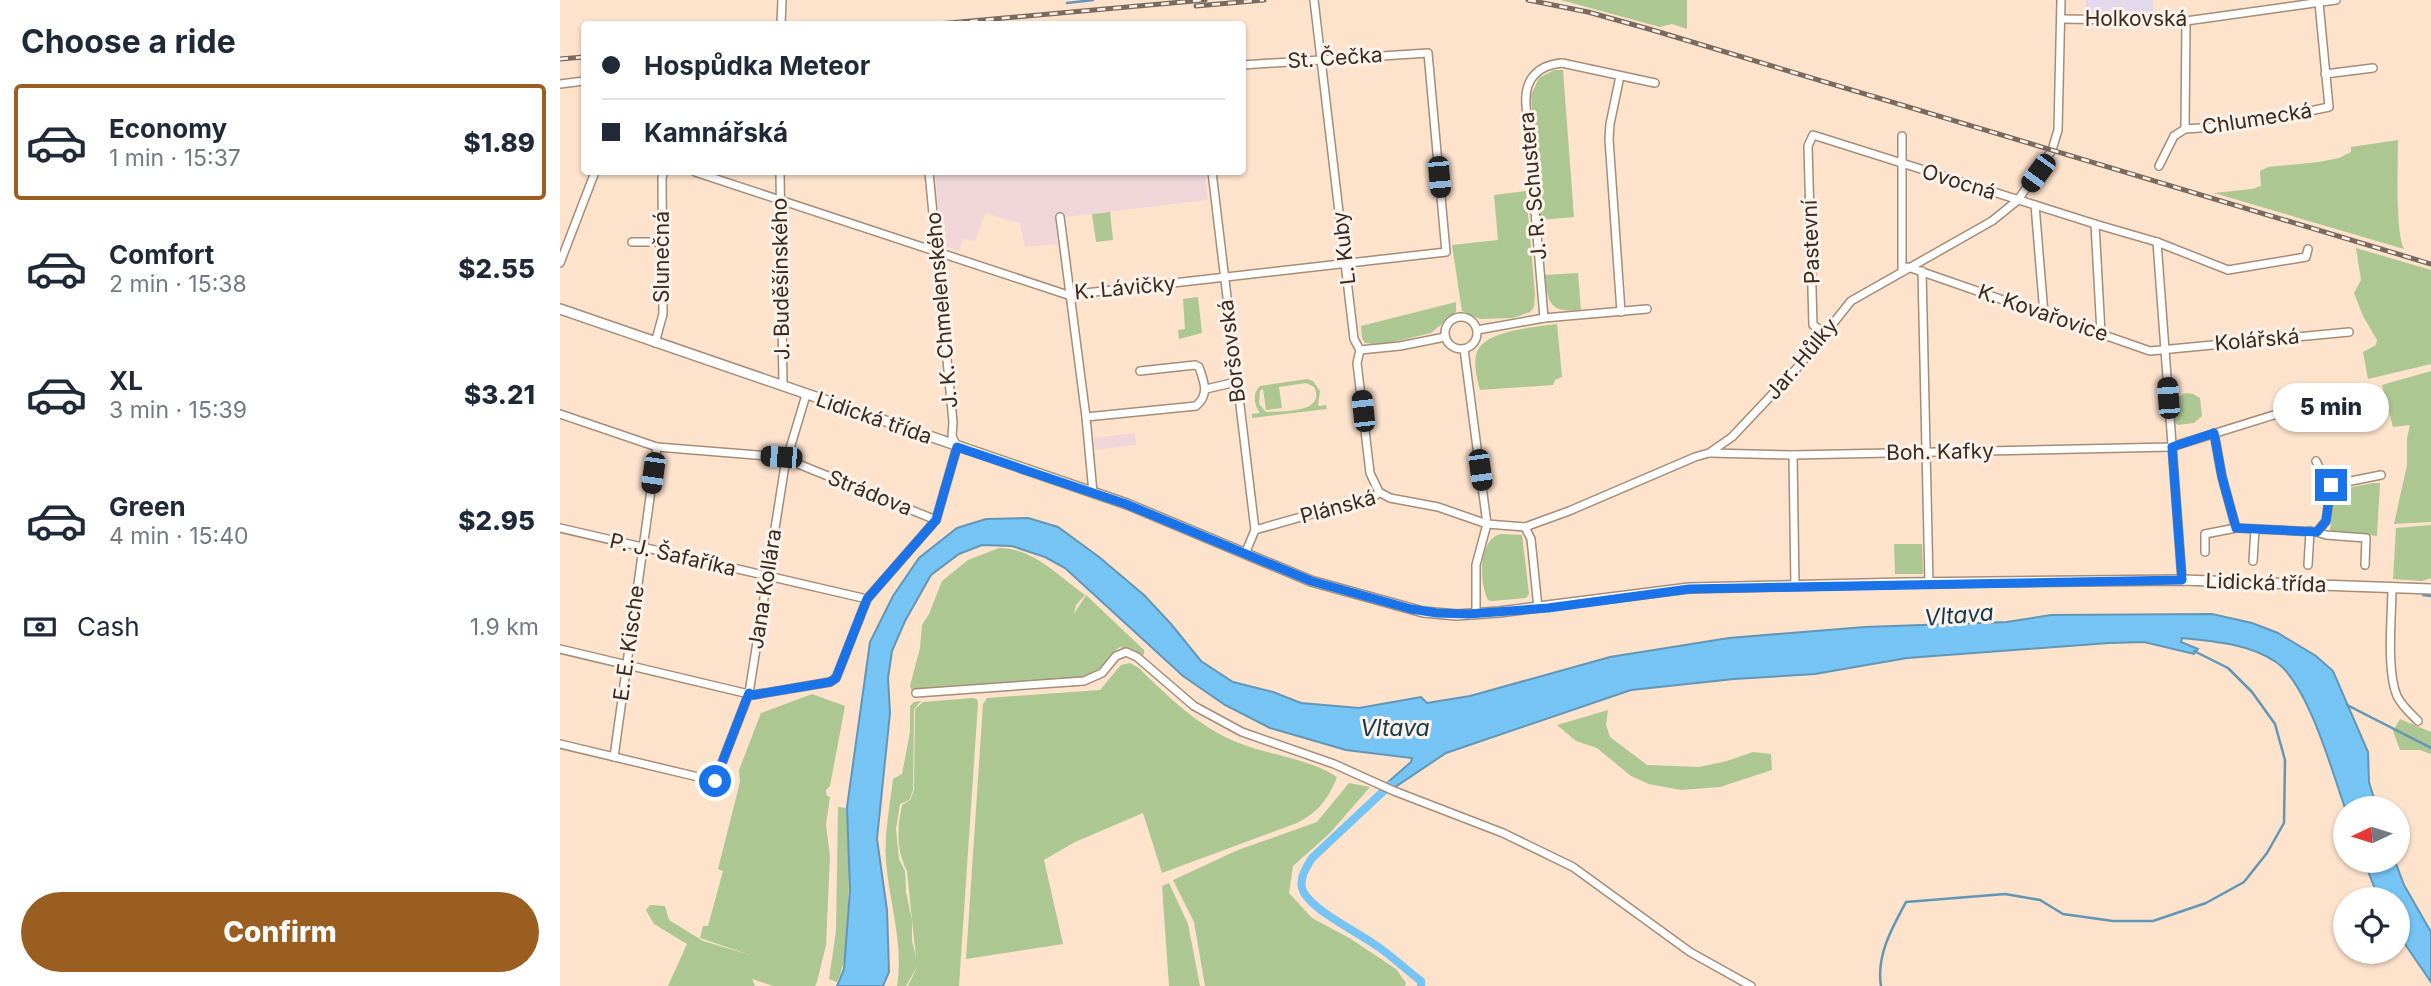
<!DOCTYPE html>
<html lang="en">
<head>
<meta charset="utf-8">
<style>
  body { margin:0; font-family:Inter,sans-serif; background:#f6f6f7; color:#1f2937; height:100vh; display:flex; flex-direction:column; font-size:26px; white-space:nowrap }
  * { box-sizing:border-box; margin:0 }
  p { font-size:23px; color:#747a83 }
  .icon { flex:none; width:38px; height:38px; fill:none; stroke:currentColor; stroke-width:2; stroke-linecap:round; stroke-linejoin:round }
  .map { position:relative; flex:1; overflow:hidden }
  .panel { display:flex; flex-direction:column; background:#fff; width:560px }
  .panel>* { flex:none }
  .hud { position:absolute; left:21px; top:21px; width:665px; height:154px; border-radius:7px; box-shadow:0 2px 5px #0004; display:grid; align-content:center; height:154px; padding:0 21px; background:#fff }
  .needle { width:46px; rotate:266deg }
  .controls { position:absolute; left:1773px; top:796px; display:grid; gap:14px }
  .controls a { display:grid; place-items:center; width:77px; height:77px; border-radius:50%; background:#fff; box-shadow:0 2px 5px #0004; font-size:35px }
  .end { position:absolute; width:32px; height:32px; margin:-16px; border:9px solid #1a73e8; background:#fff; box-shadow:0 0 0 4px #fff }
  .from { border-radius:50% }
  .bubble { position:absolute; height:49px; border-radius:24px; background:#fff; box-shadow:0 2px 5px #0004; font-size:23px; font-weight:800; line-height:49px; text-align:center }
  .car { position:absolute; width:21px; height:42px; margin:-21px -10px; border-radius:9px; box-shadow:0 0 5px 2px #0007; background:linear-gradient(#222 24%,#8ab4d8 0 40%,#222 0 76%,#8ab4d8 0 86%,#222 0) }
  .hud b { display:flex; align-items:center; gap:24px; height:66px; font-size:26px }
  .hud b+b { border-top:2px solid #e0e1e3 }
  .hud i { width:18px; height:18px; background:#1f2937 }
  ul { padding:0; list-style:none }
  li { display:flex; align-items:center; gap:21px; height:116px; margin:0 14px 10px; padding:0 7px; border:4px solid transparent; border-radius:7px }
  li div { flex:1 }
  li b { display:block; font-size:26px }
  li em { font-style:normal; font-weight:800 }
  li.current { border-color:#9a5e20 }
  li>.icon { width:63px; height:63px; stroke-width:1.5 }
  h2 { padding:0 21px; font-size:32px; line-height:84px }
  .pay { display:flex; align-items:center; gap:18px; height:77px; padding:0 21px; font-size:26px }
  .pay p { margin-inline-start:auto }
  .primary-button { display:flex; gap:14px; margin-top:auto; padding:14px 21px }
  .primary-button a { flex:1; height:80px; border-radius:42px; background:#9a5e20; color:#fff; font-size:28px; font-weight:800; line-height:80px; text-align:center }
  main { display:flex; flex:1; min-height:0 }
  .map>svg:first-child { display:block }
</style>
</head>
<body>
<main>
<section class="panel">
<h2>Choose a ride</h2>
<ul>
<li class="current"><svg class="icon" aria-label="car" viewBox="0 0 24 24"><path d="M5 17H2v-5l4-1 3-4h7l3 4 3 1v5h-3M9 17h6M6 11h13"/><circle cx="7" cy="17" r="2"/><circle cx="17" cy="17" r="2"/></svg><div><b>Economy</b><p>1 min · 15:37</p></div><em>$1.89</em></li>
<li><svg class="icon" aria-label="car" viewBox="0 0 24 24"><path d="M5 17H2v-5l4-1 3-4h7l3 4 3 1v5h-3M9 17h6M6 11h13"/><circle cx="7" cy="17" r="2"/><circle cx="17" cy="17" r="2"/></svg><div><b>Comfort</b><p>2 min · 15:38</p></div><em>$2.55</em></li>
<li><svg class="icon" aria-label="car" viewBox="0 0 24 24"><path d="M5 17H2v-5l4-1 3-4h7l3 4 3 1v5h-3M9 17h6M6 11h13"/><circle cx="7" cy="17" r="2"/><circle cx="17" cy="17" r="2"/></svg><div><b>XL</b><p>3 min · 15:39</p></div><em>$3.21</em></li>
<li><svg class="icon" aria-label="car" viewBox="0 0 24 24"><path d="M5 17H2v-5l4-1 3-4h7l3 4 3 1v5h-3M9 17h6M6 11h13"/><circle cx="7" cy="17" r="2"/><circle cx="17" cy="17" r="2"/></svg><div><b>Green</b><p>4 min · 15:40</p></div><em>$2.95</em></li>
</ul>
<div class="pay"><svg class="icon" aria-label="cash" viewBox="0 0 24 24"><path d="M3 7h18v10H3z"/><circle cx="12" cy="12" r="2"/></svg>Cash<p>1.9 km</p></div>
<div class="primary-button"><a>Confirm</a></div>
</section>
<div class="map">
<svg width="1871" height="986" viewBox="0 0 1871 986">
  <rect width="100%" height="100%" fill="#fde2cc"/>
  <!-- commercial -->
  <polygon fill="#e4d8ed" points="1526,0 1593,0 1593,15 1526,13"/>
  <!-- industrial -->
  <g fill="#f1d6d9">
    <polygon points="375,172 645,172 648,200 496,218 497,244 465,247 460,223 425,213 415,241 403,239 399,251 382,245"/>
    <polygon points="575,433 576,445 535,450 534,438"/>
  </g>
  <!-- green -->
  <g fill="#acc792" fill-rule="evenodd">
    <polygon points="1001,0 1127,0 1127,29 1112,24 1100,27"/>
    <polygon points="994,70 1003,70 1014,217 980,220 971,95 979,78"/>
    <path d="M1838,140c0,24 -3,90 6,109l-190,-56 38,-4 9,-3 -1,-15 8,-4 51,-5 20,-4 12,-6v-5z"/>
    <polygon points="966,191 975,294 974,307 970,312 953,318 920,319 902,311 892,245 938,240 934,195"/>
    <polygon points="550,212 553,240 536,242 532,214"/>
    <polygon points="1796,248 1871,270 1871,364 1808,379 1803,352 1816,345 1817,340 1803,316 1794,293 1801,280"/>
    <path d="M1018,273l3,37c-32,3 -32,-6 -37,-35z"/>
    <polygon points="638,297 642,333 619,339 618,330 625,329 623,299"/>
    <polygon points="896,302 896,312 871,333 821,345 805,343 802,338 801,326"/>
    <path d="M997,324l5,53 -7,3 -2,5 -73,5c-3,-11 -7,-27 -3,-38 8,-22 60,-25 80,-28z"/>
    <polygon points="1871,371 1871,522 1834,524 1847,465 1847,438 1850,425 1833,427 1822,385"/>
    <path d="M747,379l6,2 7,10 -2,15 8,-1 1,4 -75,9v-4l8,-1c-6,-9 -8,-19 0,-27zM746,383l8,4c13,26 -32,24 -48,25l-7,-8 1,-13 3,-2 3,21 16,-2 -3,-21z"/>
    <path d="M1626,393l7,1 7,4 2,18 -8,7 -16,2 -5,-4c-2,-13 -2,-23 13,-28z"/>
    <polygon points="1813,483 1820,483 1817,536 1770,531 1774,493 1777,490"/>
    <polygon points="1871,525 1871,578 1862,581 1833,579 1836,528"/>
    <path d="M940,534l22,1 7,59 -3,4 -34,3 -4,-1c-9,-18 -10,-59 12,-66z"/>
    <polygon points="1334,544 1362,544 1363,574 1335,574"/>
    <path d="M439,548c34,0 59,28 86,47l-9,10 -2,9 12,-19 58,55v5l-24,-8c-17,11 -12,21 -36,30l-162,13 -10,2 -2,-6 10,-38 2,-23 7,-11 13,-33 26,-21z"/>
    <path d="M570,663l9,5c29,29 61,60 100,75 32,13 69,15 98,34 -9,23 -19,35 -40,46l-135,50 -19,-60 -68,29 -31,18 19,84 -97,15 17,-255 4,-6 113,-8 21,-25z"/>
    <polygon points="252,694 285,706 270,786 266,790 267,796 270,797 266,825 270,856 266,945 257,982 255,986 213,986 192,979 195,986 108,986 127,944 94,924 86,910 90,905 105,906 109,920 143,941 190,955 140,938 143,926 148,926 163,871 158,869 180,782 179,770 201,713"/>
    <path d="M412,698l5,1 1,4 -19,283h-51l10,-21 -12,21h-9c7,-42 -8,-84 -11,-125 -2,-27 4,-56 7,-82l9,-5 8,-42v-26l4,-4 7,-1 -7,8 -1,81 -4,10 -9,4 -4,25 3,30 6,12 1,21 6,28v20l4,18 -9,-87c-11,-22 -10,-43 -5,-66l8,-5 4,-10 1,-81 8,-7z"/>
    <polygon points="1048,710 1046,725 1050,737 1087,765 1139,767 1167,761 1193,752 1211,754 1212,770 1160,787 1121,790 1089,784 1071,776 1037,748 1016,741 997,725"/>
    <polygon points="1840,719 1871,732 1871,754 1860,750 1840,750 1833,731"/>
    <polygon points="789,783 810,787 770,833 733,866 729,893 752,918 791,939 836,969 846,983 845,986 645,986 634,922 613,880 678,850 757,822"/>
    <path d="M278,807l9,1c2,39 3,77 0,115 -1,21 -1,40 -10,59l-8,-3 7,-48z"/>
    <polygon points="609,883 628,924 640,986 609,986 602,886"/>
  </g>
  <!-- water -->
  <g fill="#75c4f4" stroke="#6296b6" stroke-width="2">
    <path d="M468,518l30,9 41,30 45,38 27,29 30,37 32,21 40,10 28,11 58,5 62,-11 6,6 43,-7 140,-39 119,-19 136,-11 142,-5 44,-7 161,-1 40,9 26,10 38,23 17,15 35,81 1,30 8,26h-32c-13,-37 -37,-124 -69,-146 -27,-18 -62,-21 -94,-24l-1,4 17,7 -4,5 -50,-12 -35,1 -202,15 -92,16 -81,5 -103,11 -185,63 -51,34 -8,-4 24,-21 1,-4 -66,-8 -76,-22 -45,-23 -42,-29 -118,-108 -20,-11 -33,-11 -30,-1 -23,9 -28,21 -26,46 -13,30 -4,27 2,35 -13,126 10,71 2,62 -6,14h-46l7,-17 6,-79 -3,-83 23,-165 23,-46 26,-38 38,-30 29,-9z"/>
    <polygon points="1804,861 1835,861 1844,885 1871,932 1871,982 1838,934 1838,900 1819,899"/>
  </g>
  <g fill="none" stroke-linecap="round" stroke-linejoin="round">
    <!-- stream -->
    <g stroke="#6296b6" stroke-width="2.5">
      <polyline points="507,3 533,0"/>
      <polyline points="1863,595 1871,596"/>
      <polyline points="1787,705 1871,748"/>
      <path d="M1321,986c-5,-30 11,-58 25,-84l99,-8 35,6 23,14 50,7h40l53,-18 38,-21 23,-29 17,-30 1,-63 -10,-36 -23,-32 -24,-24 -34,-17"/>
    </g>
    <!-- canal -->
    <path stroke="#75c4f4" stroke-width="8" d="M830,785l-78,73c-6,10 -15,23 -8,35 13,20 50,37 70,51 17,11 31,25 47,37v5"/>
    <!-- minor casing -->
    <g stroke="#a58d78" stroke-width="10">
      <g id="minor">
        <polyline points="754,0 794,339 800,350 797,363 810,473 819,492 830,498 878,507 927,524 965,527 1009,511 1135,457 1149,453 1172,437 1238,367 1291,301 1432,221 1458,200 1492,150 1498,130 1501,0"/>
        <polyline points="1501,19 1626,21 1776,0"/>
        <polyline points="221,24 222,0"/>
        <polyline points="1765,74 1813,68"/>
        <polyline points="1060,76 1050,124 1049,139 1061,312"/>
        <polyline points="0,84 24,81"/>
        <polyline points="1625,129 1626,21"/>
        <polyline points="1342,136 1342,270"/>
        <polyline points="1599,166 1614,136 1625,129 1683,125 1769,107 1759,3"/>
        <polyline points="135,172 508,295 886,252 868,53 682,65"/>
        <polyline points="220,172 223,386"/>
        <polyline points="652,172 695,530 685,554"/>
        <polyline points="1475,205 1484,314"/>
        <polyline points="500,217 526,417 533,493"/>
        <polyline points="1535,224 1541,333"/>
        <polyline points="72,242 102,242"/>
        <polyline points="1597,242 1622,580"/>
        <polyline points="0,263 35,172"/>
        <polyline points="1348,267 1590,351 1789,332"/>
        <polyline points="1362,271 1369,583"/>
        <circle cx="901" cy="333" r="16"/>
        <path d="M984,318l-18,-213c-2,-25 11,-40 36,-42l93,20"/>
        <polyline points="917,330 984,318 1087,309"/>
        <polyline points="1264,332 1253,325 1248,146 1253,135 1535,224 1597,242 1668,270 1746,257 1748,249"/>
        <polyline points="95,343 103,314 102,178 104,172"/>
        <polyline points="904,349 927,524 916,565 916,614"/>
        <polyline points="800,350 840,346 885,337"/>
        <polyline points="646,389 676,382"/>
        <polyline points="0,414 97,447 221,457 376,520"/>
        <path d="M526,417l110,-11c14,-12 8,-24 3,-39l-4,-2 -55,6"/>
        <polyline points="1654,433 1662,477 1676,528 1757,532 1766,521 1771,485 1821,475"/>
        <polyline points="1150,453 1233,455 1611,447 1794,390"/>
        <polyline points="1233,455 1235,586"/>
        <polyline points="1756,461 1767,483 1771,485"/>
        <polyline points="965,527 971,539 978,608"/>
        <polyline points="0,528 307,599"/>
        <polyline points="695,530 815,496 819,492"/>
        <polyline points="1757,532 1766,535 1806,538 1805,565"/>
        <polyline points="1645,552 1645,534 1676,528"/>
        <polyline points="1693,561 1695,529"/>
        <polyline points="1748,565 1750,531"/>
        <path d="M1832,587c0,29 -6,83 5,109 5,10 13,17 21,25"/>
        <polyline points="0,649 193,695 270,682 276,678 307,599 376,520 397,447 392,436 393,422 369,172"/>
        <polyline points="356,693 524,681 542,673 556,656 566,652 577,657 634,706 682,732 774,764 834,791 943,833 1013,867 1130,952 1191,986"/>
        <polyline points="0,744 155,781 189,693 225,465 246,395"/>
        <polyline points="54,757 97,447"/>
      </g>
    </g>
    <!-- tertiary casing -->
    <g stroke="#a58d78" stroke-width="12">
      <polyline id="tertiary" points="0,309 567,504 751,581 863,612 897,615 939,612 1129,588 1345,583 1622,580 1871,589"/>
    </g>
    <!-- minor -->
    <use href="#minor" stroke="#fff" stroke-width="7"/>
    <!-- tertiary -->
    <use href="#tertiary" stroke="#fff" stroke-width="9"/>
    <!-- rail casing -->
    <g stroke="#7a6a5e" stroke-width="5">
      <g id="rail">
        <polyline points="968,0 1028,12 1089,29 1871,264"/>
        <polyline points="636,6 704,0"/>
        <polyline points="378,24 645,0"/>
        <polyline points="0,59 24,57"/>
      </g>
    </g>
    <!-- rail -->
    <use href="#rail" stroke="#fef3ea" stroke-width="2.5" stroke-dasharray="8" stroke-linecap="butt"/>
  </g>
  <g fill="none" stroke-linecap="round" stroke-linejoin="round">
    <!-- route -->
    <polyline stroke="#1a73e8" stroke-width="9" points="155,781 189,693 193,695 270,682 276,678 307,599 376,520 397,447 566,504 751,581 851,609 877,613 908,614 988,608 1129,589 1622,580 1612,447 1654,433 1662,477 1676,528 1757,532 1766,521 1771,485"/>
  </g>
  <g text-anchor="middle" stroke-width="6" stroke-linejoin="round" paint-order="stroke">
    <!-- street labels -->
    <g font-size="21" fill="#362c24" stroke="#fef3ea">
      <text x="1576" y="26">Holkovská</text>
      <text transform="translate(775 58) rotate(-4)" y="7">St. Čečka</text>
      <text transform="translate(1697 119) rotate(-9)" y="7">Chlumecká</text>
      <text transform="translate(1399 182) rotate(17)" y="7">Ovocná</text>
      <text transform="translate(973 186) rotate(-95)" y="7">J. R. Schustera</text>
      <text transform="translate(1251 242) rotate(-92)" y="7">Pastevní</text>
      <text transform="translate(784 248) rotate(-97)" y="7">L. Kuby</text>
      <text transform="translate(102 257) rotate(-90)" y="7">Slunečná</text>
      <text transform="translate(221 279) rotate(-91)" y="7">J. Buděšínského</text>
      <text transform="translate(565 288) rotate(-5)" y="7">K. Lávičky</text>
      <text transform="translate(382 310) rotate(-95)" y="7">J. K. Chmelenského</text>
      <text transform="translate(1483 313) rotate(19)" y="7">K. Kovařovice</text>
      <text transform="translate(1697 340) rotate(-5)" y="7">Kolářská</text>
      <text transform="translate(672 351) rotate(-97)" y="7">Boršovská</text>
      <text transform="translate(1242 359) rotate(-50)" y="7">Jar. Hůlky</text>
      <text transform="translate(314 418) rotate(19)" y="7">Lidická třída</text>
      <text transform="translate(1380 452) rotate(-1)" y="7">Boh. Kafky</text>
      <text transform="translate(310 493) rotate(22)" y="7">Strádova</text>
      <text transform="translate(778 507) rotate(-15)" y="7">Plánská</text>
      <text transform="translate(113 555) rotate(13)" y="7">P. J. Šafaříka</text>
      <text transform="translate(1706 583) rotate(2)" y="7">Lidická třída</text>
      <text transform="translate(205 589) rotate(-81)" y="7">Jana Kollára</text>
      <text transform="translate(69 643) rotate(-82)" y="7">E. E. Kische</text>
    </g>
    <!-- water labels -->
    <g font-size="23" font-style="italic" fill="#15384c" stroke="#fef3ea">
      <text transform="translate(1399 615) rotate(-5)" y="8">Vltava</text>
      <text x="835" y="736">Vltava</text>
    </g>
  </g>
</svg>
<div class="controls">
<a><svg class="needle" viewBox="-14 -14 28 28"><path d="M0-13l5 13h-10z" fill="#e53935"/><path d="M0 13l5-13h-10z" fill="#747a83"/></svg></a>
<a><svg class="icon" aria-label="locate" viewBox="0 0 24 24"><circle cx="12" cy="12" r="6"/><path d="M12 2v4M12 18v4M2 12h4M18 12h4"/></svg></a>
</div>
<i class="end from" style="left:155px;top:781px"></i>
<i class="end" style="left:1771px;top:485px"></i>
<div class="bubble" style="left:1713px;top:383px;width:116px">5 min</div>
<i class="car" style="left:1478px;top:173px;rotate:216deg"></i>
<i class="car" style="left:879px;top:177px;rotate:175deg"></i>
<i class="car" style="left:1608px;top:398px;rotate:356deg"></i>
<i class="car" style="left:803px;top:411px;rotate:354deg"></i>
<i class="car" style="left:221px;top:457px;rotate:274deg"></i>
<i class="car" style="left:920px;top:470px;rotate:172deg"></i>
<i class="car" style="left:93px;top:473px;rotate:188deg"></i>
<div class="hud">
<b><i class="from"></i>Hospůdka Meteor</b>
<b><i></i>Kamnářská</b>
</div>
</div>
</main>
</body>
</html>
